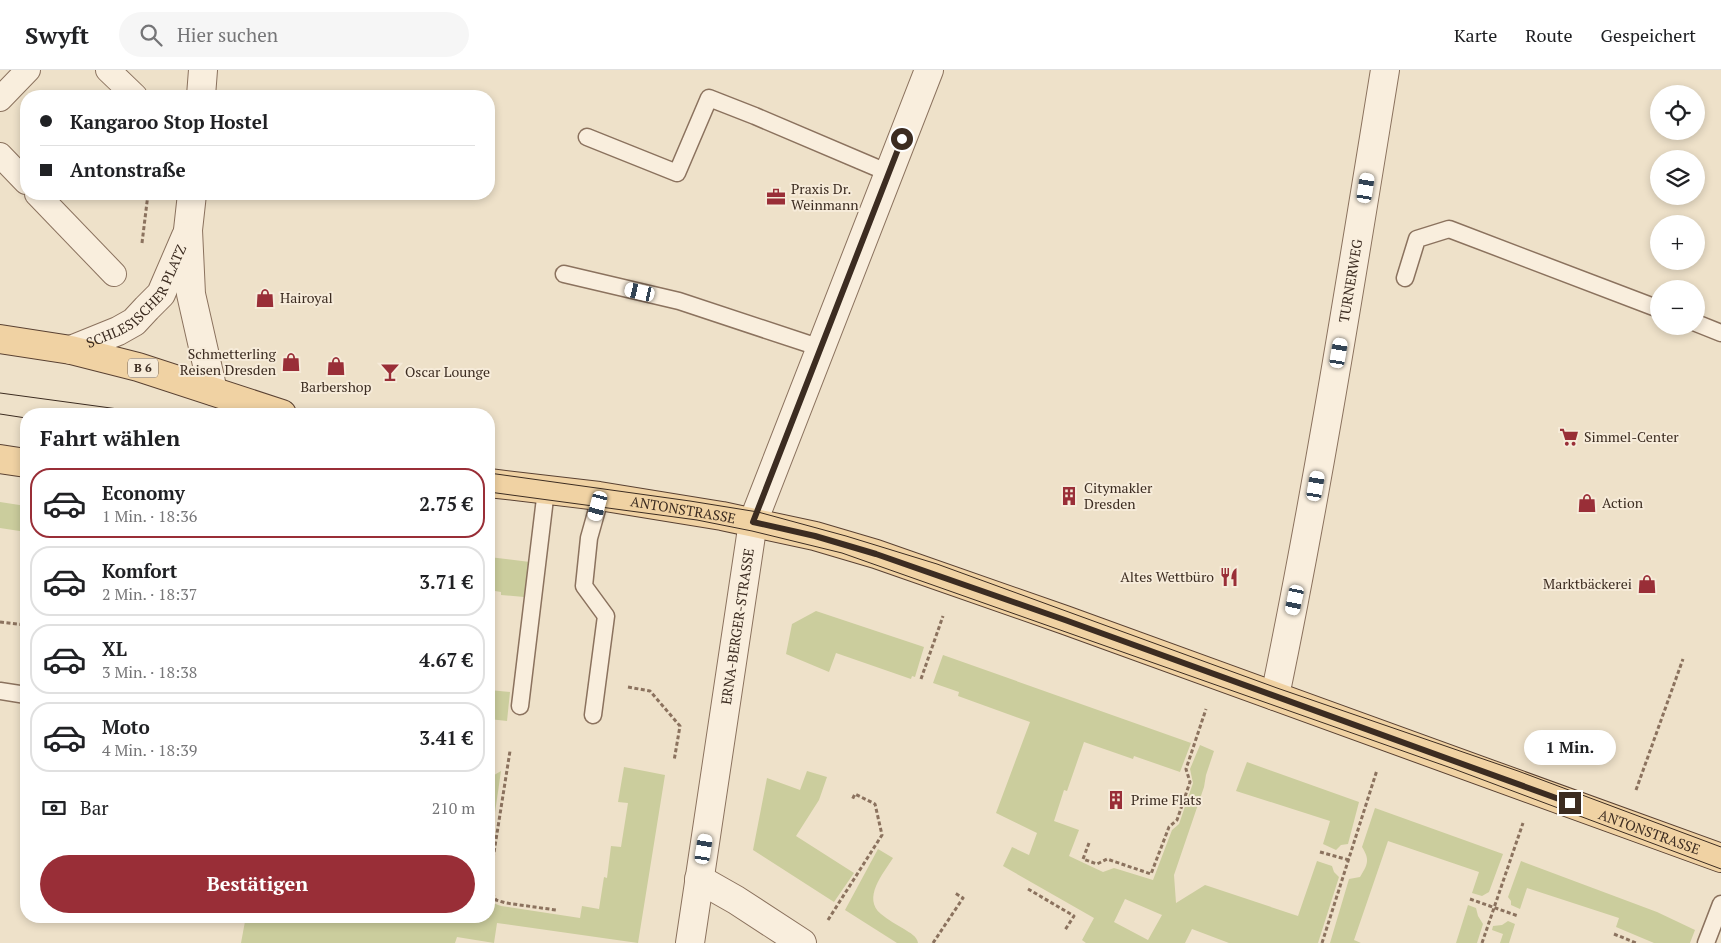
<!DOCTYPE html>
<html lang="de">
<head>
<meta charset="utf-8">
<style>
  body { margin:0; font-family:"PT Serif",serif; background:#f6f6f6; color:#202124; height:100vh; display:flex; flex-direction:column; font-size:19px; white-space:nowrap }
  * { box-sizing:border-box; margin:0 }
  p { font-size:16px; color:#757577 }
  .icon { flex:none; width:28px; height:28px; fill:none; stroke:currentColor; stroke-width:2; stroke-linecap:round; stroke-linejoin:round }
  .map { position:relative; flex:1; overflow:hidden }
  .drawer { position:absolute; left:20px; top:338px; width:475px; height:515px; display:flex; flex-direction:column; background:#fff; border-radius:20px; box-shadow:0 2px 8px #0003 }
  .drawer>* { flex:none }
  .guide { position:absolute; left:20px; top:20px; width:475px; height:110px; border-radius:20px; box-shadow:0 2px 8px #0003; display:grid; align-content:center; height:110px; padding:0 20px; background:#fff }
  .controls { position:absolute; left:1650px; top:15px; display:grid; gap:10px }
  .controls a { display:grid; place-items:center; width:55px; height:55px; border-radius:50%; background:#fff; box-shadow:0 2px 8px #0003; font-size:25px }
  .end { position:absolute; width:22px; height:22px; margin:-11px; border:6px solid #3c2c21; background:#fff; box-shadow:0 0 0 2px #fff }
  .from { border-radius:50% }
  .bubble { position:absolute; height:35px; border-radius:18px; background:#fff; box-shadow:0 2px 8px #0003; font-size:16px; font-weight:700; line-height:35px; text-align:center }
  .car { position:absolute; width:15px; height:30px; margin:-15px -8px; border-radius:6px; box-shadow:0 0 4px 1px #0007; background:linear-gradient(#fff 24%,#345 0 40%,#fff 0 76%,#345 0 86%,#fff 0) }
  .guide b { display:flex; align-items:center; gap:18px; height:48px; font-size:19px }
  .guide b+b { border-top:1px solid #e0e0e0 }
  .guide i { width:12px; height:12px; background:#202124 }
  ul { padding:0; list-style:none }
  li { display:flex; align-items:center; gap:15px; height:70px; margin:0 10px 8px; padding:0 10px; border:2px solid #e0e0e0; border-radius:20px }
  li div { flex:1 }
  li b { display:block; font-size:19px }
  li em { font-style:normal; font-weight:700 }
  li.selected { border-color:#992e37 }
  li>.icon { width:45px; height:45px; stroke-width:1.5 }
  h2 { padding:0 20px; font-size:22px; line-height:60px }
  .pay { display:flex; align-items:center; gap:12px; height:55px; padding:0 20px; font-size:19px }
  .pay p { margin-inline-start:auto }
  .button { display:flex; gap:10px; margin-top:auto; padding:10px 20px }
  .button a { flex:1; height:58px; border-radius:30px; background:#992e37; color:#fff; font-size:20px; font-weight:700; line-height:58px; text-align:center }
  header { display:flex; align-items:center; gap:30px; box-sizing:border-box; height:70px; padding:0 25px; background:#fff; border-bottom:1px solid #e0e0e0 }
  header strong { font-size:24px }
  nav { display:flex; gap:28px; margin-inline-start:auto; font-size:18px }
  .search { width:350px; height:45px; background:#f6f6f6; display:flex; align-items:center; gap:12px; box-sizing:border-box; padding:0 18px; border-radius:28px; color:#757577; font-size:19px }
  .map>svg:first-child { display:block }
</style>
</head>
<body>
<header>
<strong>Swyft</strong>
<div class="search"><svg class="icon" aria-label="search" viewBox="0 0 24 24"><circle cx="10" cy="10" r="6"/><path d="M15 15l6 6"/></svg>Hier suchen</div>
<nav><a>Karte</a><a>Route</a><a>Gespeichert</a></nav>
</header>
<div class="map">
<svg width="1721" height="873" viewBox="0 0 1721 873">
  <rect width="100%" height="100%" fill="#eee1c9"/>
  <!-- green -->
  <g fill="#cbcd9d" fill-rule="evenodd">
    <polygon points="0,432 26,436 26,462 0,458"/>
    <polygon points="489,487 530,492 524,527 501,525 501,522 489,520"/>
    <polygon points="816,541 924,577 915,607 912,606 911,609 836,583 829,602 786,584 792,554"/>
    <path d="M943,585l248,88 -11,29 -46,-16 -1,3 -49,-17 -17,49 -3,-1 -10,31 25,9 -10,26 34,16 11,-4 39,12 19,-50 7,-6 14,-41 -3,-14 10,-24 14,6 -8,24 -2,12 -30,88 2,28 29,-18 93,31 19,-55 15,5 2,6 5,5 -21,66h-89l-37,-14 -7,14h-99l-4,-3 12,-22 -91,-52 9,-19 17,8 8,-22 -41,-20 34,-91 -72,-26 1,-4 -26,-9zM1125,829l37,16 -14,25 -34,-18z"/>
    <polygon points="489,620 510,622 507,651 489,649"/>
    <polygon points="1247,692 1359,732 1348,774 1341,775 1336,780 1323,774 1330,751 1236,721"/>
    <polygon points="624,697 665,705 638,873 497,853 494,873 457,867 455,873 241,873 246,846 489,846 489,829 493,833 501,836 580,848 582,836 599,839 604,807 607,808 611,776 621,777 628,733 618,732"/>
    <polygon points="501,701 489,784 489,708"/>
    <polygon points="807,701 827,707 819,730 796,766 854,803 834,832 753,780 767,708 800,720"/>
    <path d="M1375,738l128,46 -14,38 -7,4 -10,-3 7,-21 -91,-31 -34,99 7,3h-31l19,-64 11,-2c8,-13 10,-17 2,-30z"/>
    <path d="M878,779l15,9c-10,16 -31,40 -12,56 7,6 16,11 23,15 6,4 13,7 14,14h-21l-52,-33z"/>
    <polygon points="1521,791 1657,842 1695,860 1690,873 1654,873 1616,857 1619,848 1527,818 1520,839 1511,835 1511,831 1508,827"/>
    <polygon points="1468,835 1476,838 1478,846 1483,854 1477,873 1456,873"/>
    <polygon points="1508,851 1515,854 1509,873 1500,873 1503,864 1492,860 1493,856 1502,855"/>
  </g>
  <g fill="none" stroke-linecap="round" stroke-linejoin="round">
    <!-- service casing -->
    <g stroke="#8b725e" stroke-width="19">
      <g id="service">
        <polyline points="587,67 677,103 709,28 755,46 889,103"/>
        <polyline points="564,204 679,231 821,278"/>
        <polyline points="1405,208 1417,169 1449,159 1659,239"/>
        <polyline points="1696,253 1721,263"/>
        <polyline points="0,621 26,625"/>
        <polyline points="520,636 546,420"/>
        <polyline points="593,645 606,546 584,516 589,468 598,436 599,426"/>
        <polyline points="1706,873 1721,834"/>
      </g>
    </g>
    <!-- pedestrian casing -->
    <g stroke="#8b725e" stroke-width="26">
      <g id="pedestrian">
        <polyline points="108,0 135,26"/>
        <polyline points="0,29 28,0"/>
        <polyline points="0,85 26,112"/>
        <polyline points="37,124 114,204"/>
      </g>
    </g>
    <!-- minor casing -->
    <g stroke="#8b725e" stroke-width="30">
      <g id="minor">
        <polyline points="201,26 203,0"/>
        <polyline points="192,124 188,160 191,224 213,321"/>
        <path id="s1" d="M71,280l47,-19 16,-9 13,-14 14,-14 25,-58"/>
        <path id="s2" d="M1275,626c43,-208 76,-417 110,-626"/>
        <polyline points="699,809 736,830 802,873"/>
        <path id="s3" d="M690,873l63,-421 176,-452"/>
      </g>
    </g>
    <!-- primary casing -->
    <g stroke="#594132" stroke-width="30">
      <g id="primary">
        <polyline points="0,269 71,280 138,297 282,344"/>
        <polyline points="0,389 26,393"/>
        <path id="s4" d="M489,413l110,13 123,20 93,20 61,18 189,66 656,238"/>
      </g>
    </g>
    <!-- path -->
    <g stroke="#8b725e" stroke-width="3" stroke-dasharray="4 2.5" stroke-linecap="butt">
      <polyline points="142,173 148,124"/>
      <polyline points="0,552 26,555"/>
      <polyline points="921,609 943,546"/>
      <polyline points="628,617 650,621 680,656 674,691"/>
      <polyline points="1636,720 1683,589"/>
      <polyline points="1089,773 1083,789 1097,794 1107,789 1151,804 1169,757 1177,750 1190,712 1186,699 1206,639"/>
      <polyline points="1320,782 1349,790"/>
      <polyline points="489,814 510,681"/>
      <polyline points="489,817 496,830 506,833 556,840"/>
      <polyline points="1028,819 1074,846 1065,860"/>
      <polyline points="1470,829 1518,846"/>
      <polyline points="828,850 882,765 875,734 855,724 852,730"/>
      <polyline points="1614,864 1636,873"/>
      <polyline points="933,873 963,828 955,823"/>
      <polyline points="1322,873 1377,700"/>
      <polyline points="1482,873 1523,753"/>
    </g>
    <!-- service -->
    <use href="#service" stroke="#f9eedd" stroke-width="16"/>
    <!-- pedestrian -->
    <use href="#pedestrian" stroke="#f9eedd" stroke-width="24"/>
    <!-- minor -->
    <use href="#minor" stroke="#f9eedd" stroke-width="28"/>
    <!-- primary -->
    <use href="#primary" stroke="#f0d2a3" stroke-width="28"/>
    <!-- tram -->
    <g stroke="#3c2c21" stroke-width="1">
      <polyline points="0,323 155,344"/>
      <polyline points="0,344 26,348"/>
      <polyline points="489,403 690,431 758,442 846,466 937,494 1277,618 1518,701 1721,777"/>
      <polyline points="489,422 697,450 752,461 842,483 1454,699 1721,799"/>
    </g>
  </g>
  <g fill="none" stroke-linecap="round" stroke-linejoin="round">
    <!-- route -->
    <polyline stroke="#3c2c21" stroke-width="6" points="902,69 753,452 815,466 876,484 1065,550 1570,733"/>
  </g>
  <!-- icons -->
  <defs>
    <g id="office-bare" transform="scale(1.5)"><path d="M-6-3h4V-5.5h4V-3h4V5H-6ZM-1-4.5V-3h2v-1.5ZM-6 0V1H6V0Z" fill="#992e37" stroke="#f6ebd9" stroke-width="2.5" paint-order="stroke"/></g>
    <g id="shop-bare" transform="scale(1.5)"><path d="M-5-2.5h2.3a2.7 3.5 0 0 1 5.4 0H5L5.5 6h-11ZM-1.5-2.5h3a1.5 2.3 0 0 0-3 0Z" fill="#992e37" stroke="#f6ebd9" stroke-width="2.5" paint-order="stroke"/></g>
    <g id="bar-bare" transform="scale(1.5)"><path d="M-6-5H6L.8 .8V4.5H3.5V6h-7V4.5H-.8V.8Z" fill="#992e37" stroke="#f6ebd9" stroke-width="2.5" paint-order="stroke"/></g>
    <g id="supermarket-bare" transform="scale(1.5)"><path d="M-6-5.5h2.5l.6 2H6L4.5 2H-2.5L-4.4-4H-6ZM-1.5 3.2a1.3 1.3 0 1 0 .1 0ZM3 3.2a1.3 1.3 0 1 0 .1 0Z" fill="#992e37" stroke="#f6ebd9" stroke-width="2.5" paint-order="stroke"/></g>
    <g id="building-bare" transform="scale(1.5)"><path d="M-4-6H4V6H1V3H-1V6H-4ZM-2.5-4.3h1.7v1.8h-1.7ZM.8-4.3h1.7v1.8H.8ZM-2.5-1h1.7V.8h-1.7ZM.8-1h1.7V.8H.8Z" fill="#992e37" stroke="#f6ebd9" stroke-width="2.5" paint-order="stroke"/></g>
    <g id="restaurant-bare" transform="scale(1.5)"><path d="M-5-6h1v4h1v-4h1v4h1v-4h1v5L-1.5 .5V6h-2V.5L-5-1ZM5-6V6H3V1.5H1.5Q1.5-4 5-6Z" fill="#992e37" stroke="#f6ebd9" stroke-width="2.5" paint-order="stroke"/></g>
  </defs>
  <g fill-rule="evenodd">
    <use href="#office-bare" x="776" y="127"/>
    <use href="#shop-bare" x="265" y="228"/>
    <use href="#shop-bare" x="291" y="292"/>
    <use href="#shop-bare" x="336" y="296"/>
    <use href="#bar-bare" x="390" y="302"/>
    <use href="#supermarket-bare" x="1569" y="367"/>
    <use href="#building-bare" x="1069" y="426"/>
    <use href="#shop-bare" x="1587" y="433"/>
    <use href="#restaurant-bare" x="1229" y="507"/>
    <use href="#shop-bare" x="1647" y="514"/>
    <use href="#building-bare" x="1116" y="730"/>
  </g>
  <g text-anchor="middle" stroke-width="4" stroke-linejoin="round" paint-order="stroke">
    <!-- shield labels -->
    <rect fill="#f6ebd9" stroke="#746558" stroke-width="1" x="128" y="288.5" width="30" height="19" rx="4"/>
    <g font-size="12" font-weight="bold" fill="#3c2c21">
      <text x="143" y="302">B 6</text>
    </g>
    <!-- poi labels -->
    <g font-size="14" fill="#3c2c21" stroke="#f6ebd9" text-anchor="start">
      <text x="791" y="124">Praxis Dr.<tspan x="791" dy="16">Weinmann</tspan></text>
      <text x="280" y="233">Hairoyal</text>
      <text x="276" y="289" text-anchor="end">Schmetterling<tspan x="276" dy="16">Reisen Dresden</tspan></text>
      <text x="405" y="307">Oscar Lounge</text>
      <text x="336" y="322" text-anchor="middle">Barbershop</text>
      <text x="1584" y="372">Simmel-Center</text>
      <text x="1084" y="423">Citymakler<tspan x="1084" dy="16">Dresden</tspan></text>
      <text x="1602" y="438">Action</text>
      <text x="1214" y="512" text-anchor="end">Altes Wettbüro</text>
      <text x="1632" y="519" text-anchor="end">Marktbäckerei</text>
      <text x="1131" y="735">Prime Flats</text>
    </g>
    <!-- street labels -->
    <g font-size="14" fill="#3c2c21" stroke="#f6ebd9">
      <text dy="5" stroke="none"><textPath href="#s2" startOffset="422">TURNERWEG</textPath></text>
      <text dy="5" stroke="none"><textPath href="#s1" startOffset="89">SCHLESISCHER PLATZ</textPath></text>
      <text dy="5" stroke="none"><textPath href="#s4" startOffset="196">ANTONSTRASSE</textPath></text>
      <text dy="5" stroke="none"><textPath href="#s3" startOffset="320">ERNA-BERGER-STRASSE</textPath></text>
      <text dy="5" stroke="none"><textPath href="#s4" startOffset="1216">ANTONSTRASSE</textPath></text>
    </g>
  </g>
</svg>
<div class="controls">
<a><svg class="icon" aria-label="locate" viewBox="0 0 24 24"><circle cx="12" cy="12" r="6"/><path d="M12 2v4M12 18v4M2 12h4M18 12h4"/></svg></a>
<a><svg class="icon" aria-label="layers" viewBox="0 0 24 24"><path d="M12 4l9 5-9 5-9-5zM3 14l9 5 9-5"/></svg></a>
<a>+</a>
<a>−</a>
</div>
<i class="end from" style="left:902px;top:69px"></i>
<i class="end" style="left:1570px;top:733px"></i>
<div class="bubble" style="left:1524px;top:660px;width:92px">1 Min.</div>
<i class="car" style="left:1366px;top:118px;rotate:9deg"></i>
<i class="car" style="left:640px;top:222px;rotate:283deg"></i>
<i class="car" style="left:1339px;top:283px;rotate:10deg"></i>
<i class="car" style="left:1316px;top:416px;rotate:10deg"></i>
<i class="car" style="left:598px;top:436px;rotate:195deg"></i>
<i class="car" style="left:1295px;top:530px;rotate:192deg"></i>
<i class="car" style="left:704px;top:779px;rotate:9deg"></i>
<div class="guide">
<b><i class="from"></i>Kangaroo Stop Hostel</b>
<b><i></i>Antonstraße</b>
</div>
<section class="drawer">
<h2>Fahrt wählen</h2>
<ul>
<li class="selected"><svg class="icon" aria-label="car" viewBox="0 0 24 24"><path d="M5 17H2v-5l4-1 3-4h7l3 4 3 1v5h-3M9 17h6M6 11h13"/><circle cx="7" cy="17" r="2"/><circle cx="17" cy="17" r="2"/></svg><div><b>Economy</b><p>1 Min. · 18:36</p></div><em>2.75 €</em></li>
<li><svg class="icon" aria-label="car" viewBox="0 0 24 24"><path d="M5 17H2v-5l4-1 3-4h7l3 4 3 1v5h-3M9 17h6M6 11h13"/><circle cx="7" cy="17" r="2"/><circle cx="17" cy="17" r="2"/></svg><div><b>Komfort</b><p>2 Min. · 18:37</p></div><em>3.71 €</em></li>
<li><svg class="icon" aria-label="car" viewBox="0 0 24 24"><path d="M5 17H2v-5l4-1 3-4h7l3 4 3 1v5h-3M9 17h6M6 11h13"/><circle cx="7" cy="17" r="2"/><circle cx="17" cy="17" r="2"/></svg><div><b>XL</b><p>3 Min. · 18:38</p></div><em>4.67 €</em></li>
<li><svg class="icon" aria-label="car" viewBox="0 0 24 24"><path d="M5 17H2v-5l4-1 3-4h7l3 4 3 1v5h-3M9 17h6M6 11h13"/><circle cx="7" cy="17" r="2"/><circle cx="17" cy="17" r="2"/></svg><div><b>Moto</b><p>4 Min. · 18:39</p></div><em>3.41 €</em></li>
</ul>
<div class="pay"><svg class="icon" aria-label="cash" viewBox="0 0 24 24"><path d="M3 7h18v10H3z"/><circle cx="12" cy="12" r="2"/></svg>Bar<p>210 m</p></div>
<div class="button"><a>Bestätigen</a></div>
</section>
</div>
</body>
</html>
